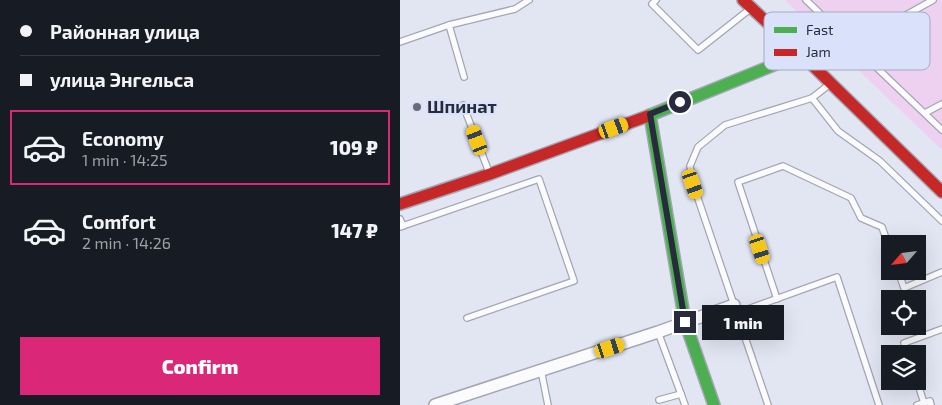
<!DOCTYPE html>
<html lang="en">
<head>
<meta charset="utf-8">
<style>
  body { margin:0; font-family:"Exo 2",sans-serif; background:#242831; color:#f1f3f6; height:100vh; display:flex; flex-direction:column; font-size:19px; white-space:nowrap }
  * { box-sizing:border-box; margin:0 }
  p { font-size:16px; color:#9ea1a6 }
  .icon { flex:none; width:28px; height:28px; fill:none; stroke:currentColor; stroke-width:2; stroke-linecap:round; stroke-linejoin:round }
  .map { position:relative; flex:1; overflow:hidden }
  .drawer { display:flex; flex-direction:column; background:#171b24; width:400px }
  .drawer>* { flex:none }
  .banner { display:grid; align-content:center; height:110px; padding:0 20px; background:#171b24 }
  .needle { width:32px; rotate:242deg }
  .tools { position:absolute; left:481px; top:235px; display:grid; gap:10px }
  .tools a { display:grid; place-items:center; width:45px; height:45px; border-radius:0px; background:#171b24; box-shadow:0 5px 20px #0002; font-size:25px }
  .end { position:absolute; width:22px; height:22px; margin:-11px; border:6px solid #272b3b; background:#fff; box-shadow:0 0 0 2px #fff }
  .from { border-radius:50% }
  .bubble { position:absolute; height:35px; border-radius:0px; background:#171b24; box-shadow:0 5px 20px #0002; font-size:16px; font-weight:800; line-height:35px; text-align:center }
  .car { position:absolute; width:15px; height:30px; margin:-15px -8px; border-radius:6px; box-shadow:0 0 4px 1px #0007; background:linear-gradient(#f5c518 24%,#345 0 40%,#f5c518 0 76%,#345 0 86%,#f5c518 0) }
  .banner b { display:flex; align-items:center; gap:18px; height:48px; font-size:19px }
  .banner b+b { border-top:1px solid #363941 }
  .banner i { width:12px; height:12px; background:#f1f3f6 }
  ul { padding:0; list-style:none }
  li { display:flex; align-items:center; gap:15px; height:75px; margin:0 10px 8px; padding:0 10px; border:2px solid transparent; border-radius:0px }
  li div { flex:1 }
  li b { display:block; font-size:19px }
  li em { font-style:normal; font-weight:800 }
  li.current { border-color:#db2777 }
  li>.icon { width:45px; height:45px; stroke-width:1.5 }
  .cta { display:flex; gap:10px; margin-top:auto; padding:10px 20px }
  .cta a { flex:1; height:58px; border-radius:0px; background:#db2777; color:#fff; font-size:20px; font-weight:800; line-height:58px; text-align:center }
  main { display:flex; flex:1; min-height:0 }
  .map>svg:first-child { display:block }
</style>
</head>
<body>
<main>
<section class="drawer">
<div class="banner">
<b><i class="from"></i>Районная улица</b>
<b><i></i>улица Энгельса</b>
</div>
<ul>
<li class="current"><svg class="icon" aria-label="car" viewBox="0 0 24 24"><path d="M5 17H2v-5l4-1 3-4h7l3 4 3 1v5h-3M9 17h6M6 11h13"/><circle cx="7" cy="17" r="2"/><circle cx="17" cy="17" r="2"/></svg><div><b>Economy</b><p>1 min · 14:25</p></div><em>109 ₽</em></li>
<li><svg class="icon" aria-label="car" viewBox="0 0 24 24"><path d="M5 17H2v-5l4-1 3-4h7l3 4 3 1v5h-3M9 17h6M6 11h13"/><circle cx="7" cy="17" r="2"/><circle cx="17" cy="17" r="2"/></svg><div><b>Comfort</b><p>2 min · 14:26</p></div><em>147 ₽</em></li>
</ul>
<div class="cta"><a>Confirm</a></div>
</section>
<div class="map">
<svg width="542" height="405" viewBox="0 0 542 405">
  <rect width="100%" height="100%" fill="#e2e6f3"/>
  <!-- garden -->
  <polygon fill="#eed1f0" points="385,0 542,0 542,150"/>
  <g fill="none" stroke-linecap="round" stroke-linejoin="round">
    <!-- lane casing -->
    <g stroke="#a2a6b3" stroke-width="8">
      <g id="lane">
        <polyline points="256,0 252,4 298,50 350,9"/>
        <polyline points="406,0 542,130"/>
        <polyline points="49,25 64,77"/>
        <polyline points="0,42 49,25 115,9 129,0"/>
        <polyline points="452,45 533,0"/>
        <polyline points="412,98 438,131 480,161 542,221"/>
        <polyline points="63,105 89,172"/>
        <polyline points="525,113 542,104"/>
        <polyline points="0,219 3,226"/>
        <polyline points="0,227 139,179 174,281 67,318"/>
        <polyline points="498,271 504,288 542,272"/>
        <polyline points="377,299 338,182 383,166 451,198 461,218 482,227 490,250"/>
        <polyline points="337,313 437,277 479,405"/>
        <polyline points="258,332 281,394 259,400"/>
        <polyline points="508,354 504,343 542,329"/>
        <polyline points="141,370 148,405"/>
        <polyline points="517,381 524,403"/>
        <polyline points="281,394 285,405"/>
        <polyline points="368,405 293,184 290,166 298,147 325,125 412,98 430,84"/>
        <polyline points="517,405 530,401 531,405"/>
      </g>
    </g>
    <!-- street casing -->
    <g stroke="#a2a6b3" stroke-width="14">
      <polyline id="street" points="35,405 258,332 334,305"/>
    </g>
    <!-- fast casing -->
    <g stroke="#a2a6b3" stroke-width="14">
      <g id="fast">
        <polyline points="250,115 285,322 314,405"/>
        <polyline points="248,116 401,54"/>
      </g>
    </g>
    <!-- jam casing -->
    <g stroke="#a2a6b3" stroke-width="14">
      <g id="jam">
        <polyline points="343,0 401,54 542,192"/>
        <polyline points="0,204 90,174 248,116"/>
      </g>
    </g>
    <!-- lane -->
    <use href="#lane" stroke="#fbfbfd" stroke-width="5.5"/>
    <!-- street -->
    <use href="#street" stroke="#fbfbfd" stroke-width="11"/>
    <!-- fast -->
    <use href="#fast" stroke="#4caf50" stroke-width="11"/>
    <!-- jam -->
    <use href="#jam" stroke="#c62828" stroke-width="11"/>
  </g>
  <g fill="none" stroke-linecap="round" stroke-linejoin="round">
    <!-- route -->
    <polyline stroke="#272b3b" stroke-width="6" points="280,102 250,114 285,322"/>
  </g>
  <!-- markers -->
  <circle fill="#686c7b" stroke="#dae2fb" stroke-width="2" cx="17" cy="107" r="5"/>
  <g text-anchor="middle" stroke-width="4" stroke-linejoin="round" paint-order="stroke">
    <!-- poi labels -->
    <g font-size="18" font-weight="bold" fill="#272b3b" stroke="#dae2fb" text-anchor="start">
      <text x="27" y="113">Шпинат</text>
    </g>
  </g>
  <!-- legend -->
  <rect x="364" y="12" width="166" height="58" rx="8" fill="#dae2fb" stroke="#a4abc1" stroke-width="1"/>
  <rect x="374" y="27" width="23" height="6" fill="#4caf50"/>
  <rect x="374" y="49" width="23" height="7" fill="#c62828"/>
  <g font-size="14" fill="#272b3b">
    <text x="406" y="35">Fast</text>
    <text x="406" y="57">Jam</text>
  </g>
</svg>
<div class="tools">
<a><svg class="needle" viewBox="-14 -14 28 28"><path d="M0-13l5 13h-10z" fill="#e53935"/><path d="M0 13l5-13h-10z" fill="#9ea1a6"/></svg></a>
<a><svg class="icon" aria-label="locate" viewBox="0 0 24 24"><circle cx="12" cy="12" r="6"/><path d="M12 2v4M12 18v4M2 12h4M18 12h4"/></svg></a>
<a><svg class="icon" aria-label="layers" viewBox="0 0 24 24"><path d="M12 4l9 5-9 5-9-5zM3 14l9 5 9-5"/></svg></a>
</div>
<i class="end from" style="left:280px;top:102px"></i>
<i class="end" style="left:285px;top:322px"></i>
<div class="bubble" style="left:302px;top:305px;width:82px">1 min</div>
<i class="car" style="left:214px;top:128px;rotate:70deg"></i>
<i class="car" style="left:77px;top:140px;rotate:339deg"></i>
<i class="car" style="left:293px;top:184px;rotate:161deg"></i>
<i class="car" style="left:360px;top:249px;rotate:162deg"></i>
<i class="car" style="left:210px;top:348px;rotate:72deg"></i>
</div>
</main>
</body>
</html>
